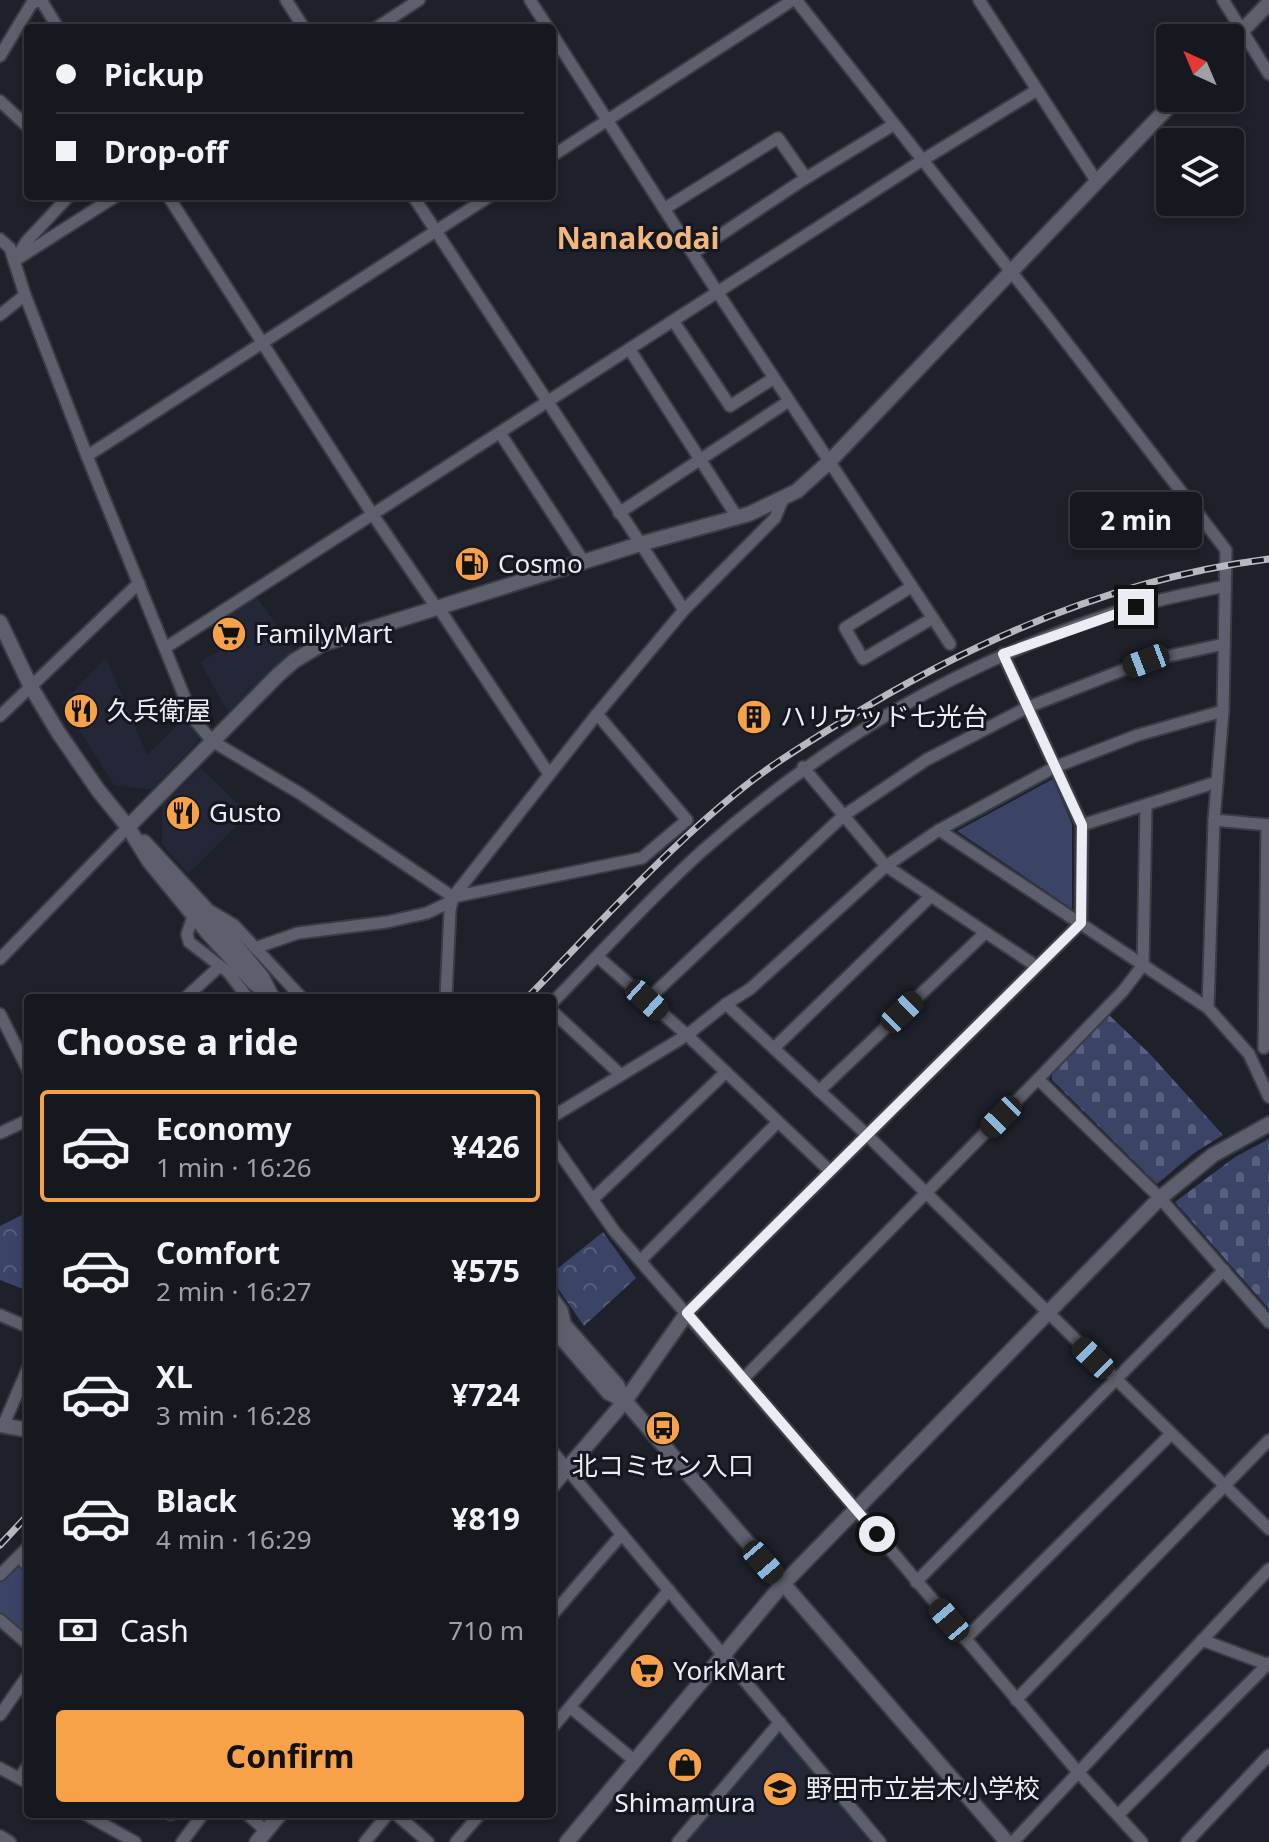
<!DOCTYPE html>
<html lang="en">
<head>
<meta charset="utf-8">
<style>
  body { margin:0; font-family:"Noto Sans","Noto Sans JP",sans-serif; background:#23252d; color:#f1f3f6; height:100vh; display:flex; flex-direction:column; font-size:30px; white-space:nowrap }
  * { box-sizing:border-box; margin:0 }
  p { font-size:26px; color:#9ea0a5 }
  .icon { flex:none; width:44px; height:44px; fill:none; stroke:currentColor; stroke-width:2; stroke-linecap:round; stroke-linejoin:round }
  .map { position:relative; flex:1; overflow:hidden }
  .details { position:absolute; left:24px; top:994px; width:532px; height:824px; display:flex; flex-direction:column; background:#161820; border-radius:8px; box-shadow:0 4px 12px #0003,0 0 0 2px #35373e }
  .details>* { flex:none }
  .hud { position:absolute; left:24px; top:24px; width:532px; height:176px; border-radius:8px; box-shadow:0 4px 12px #0003,0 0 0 2px #35373e; display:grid; align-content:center; height:176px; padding:0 32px; background:#161820 }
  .needle { width:52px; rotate:316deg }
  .tools { position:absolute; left:1156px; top:24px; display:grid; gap:16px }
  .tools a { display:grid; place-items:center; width:88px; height:88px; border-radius:8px; background:#161820; box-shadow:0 4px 12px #0003,0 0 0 2px #35373e; font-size:40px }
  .end { position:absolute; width:36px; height:36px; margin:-18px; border:10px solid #ebedf4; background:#111; box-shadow:0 0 0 4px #111 }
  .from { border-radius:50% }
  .bubble { position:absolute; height:56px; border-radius:8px; background:#161820; box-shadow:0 4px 12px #0003,0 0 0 2px #35373e; font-size:26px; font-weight:700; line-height:56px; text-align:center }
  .car { position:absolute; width:24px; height:48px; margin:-24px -12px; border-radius:10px; box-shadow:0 0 6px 2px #0007; background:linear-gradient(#222 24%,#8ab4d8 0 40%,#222 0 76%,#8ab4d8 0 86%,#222 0) }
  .hud b { display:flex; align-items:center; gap:28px; height:76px; font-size:30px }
  .hud b+b { border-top:2px solid #35373e }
  .hud i { width:20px; height:20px; background:#f1f3f6 }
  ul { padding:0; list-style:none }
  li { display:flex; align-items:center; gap:24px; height:112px; margin:0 16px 12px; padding:0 16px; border:4px solid transparent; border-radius:8px }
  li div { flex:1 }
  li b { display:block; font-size:30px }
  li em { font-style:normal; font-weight:700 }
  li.on { border-color:#f7a149 }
  li>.icon { width:72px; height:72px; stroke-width:1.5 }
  h2 { padding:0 32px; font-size:36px; line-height:96px }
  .pay { display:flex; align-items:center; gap:20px; height:88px; padding:0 32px; font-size:30px }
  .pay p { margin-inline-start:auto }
  .action { display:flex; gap:16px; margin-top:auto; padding:16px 32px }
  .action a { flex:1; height:92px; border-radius:8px; background:#f7a149; color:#111; font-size:32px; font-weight:700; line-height:92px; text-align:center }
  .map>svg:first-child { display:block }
</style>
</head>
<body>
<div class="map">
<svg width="1269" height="1842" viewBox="0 0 1269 1842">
  <defs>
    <pattern id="forest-crowns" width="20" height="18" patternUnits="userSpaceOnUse" patternTransform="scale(2)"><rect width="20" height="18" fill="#3b4467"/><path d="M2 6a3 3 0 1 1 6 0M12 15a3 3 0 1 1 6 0" fill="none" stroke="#585f7d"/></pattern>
    <pattern id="cemetery-stones" width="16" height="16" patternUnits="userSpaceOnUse" patternTransform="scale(2)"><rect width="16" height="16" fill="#3b4467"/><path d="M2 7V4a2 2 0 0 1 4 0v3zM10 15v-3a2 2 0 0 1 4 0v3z" fill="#585f7d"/></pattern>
  </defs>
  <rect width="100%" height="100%" fill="#1e202a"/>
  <!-- built -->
  <g fill="#232737">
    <polygon points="255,595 294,649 228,712 200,662 223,648 208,625"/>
    <polygon points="106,658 147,755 188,715 200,735 199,740 151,790 114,785 62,703"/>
    <polygon points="201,768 248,814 188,874 162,844 162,806"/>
    <polygon points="776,1736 785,1736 873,1842 686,1842"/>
  </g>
  <!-- forest -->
  <g fill="url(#forest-crowns)">
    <polygon points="28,1212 28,1291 0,1280 0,1226"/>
    <polygon points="603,1232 636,1278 584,1326 552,1280 552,1273"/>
  </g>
  <!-- cemetery -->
  <g fill="url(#cemetery-stones)">
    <polygon points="1109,1015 1150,1054 1223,1135 1194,1153 1157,1184 1052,1080 1052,1073"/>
    <polygon points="1269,1139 1269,1309 1175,1202 1235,1157"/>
  </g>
  <!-- park -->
  <g fill="#3b4467">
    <polygon points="1053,779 1072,824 1072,909 957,831"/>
    <polygon points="18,1563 28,1573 28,1640 0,1616 0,1580"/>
  </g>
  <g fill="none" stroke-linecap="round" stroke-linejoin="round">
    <!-- minor casing -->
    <g stroke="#3a3c44" stroke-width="15">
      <g id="minor">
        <polyline points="41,0 58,28"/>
        <polyline points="286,0 304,28"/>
        <polyline points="530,0 548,28"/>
        <polyline points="796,0 1047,317 1226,550 1223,711 1214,820 1208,1008"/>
        <polyline points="979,0 1097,182"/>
        <polyline points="1223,0 1269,74"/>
        <polyline points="376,28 419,0"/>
        <polyline points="552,34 718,293 950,644"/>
        <polyline points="0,56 32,3 43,0"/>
        <polyline points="0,101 28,127"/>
        <polyline points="552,156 793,0"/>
        <polyline points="168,196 373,515 436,607"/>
        <polyline points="413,196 684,610"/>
        <polyline points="664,209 778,138 806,178"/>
        <polyline points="0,239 10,248 25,295 87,456 193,718 212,741 301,794 453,897 642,858 687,820 597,714"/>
        <polyline points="693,253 806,178 893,125"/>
        <polyline points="17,257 26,242 69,196"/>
        <polyline points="14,261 116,196"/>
        <polyline points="0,315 25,295"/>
        <polyline points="674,322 730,406 774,378"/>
        <polyline points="630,350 737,517"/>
        <polyline points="500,433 584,562"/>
        <polyline points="87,456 490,196"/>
        <polyline points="619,513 789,401"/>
        <polyline points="911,587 845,628 863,659 933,618"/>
        <polyline points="438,607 549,774"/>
        <polyline points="165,648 921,161 1037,90"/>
        <polyline points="0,716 139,583"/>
        <polyline points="803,767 886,866 1036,966"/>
        <polyline points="1214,820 1269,825"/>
        <polyline points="1082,825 1217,782"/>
        <polyline points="939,830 1208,1008 1249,1054 1269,1097"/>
        <polyline points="207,909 234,925 302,998"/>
        <polyline points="194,914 187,934 189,942 228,972 248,998"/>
        <polyline points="255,948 298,933 387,922 427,913 452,901"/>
        <polyline points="598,957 687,1035 830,1171"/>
        <polyline points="0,959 128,827"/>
        <polyline points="185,998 220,966"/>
        <polyline points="446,998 450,910 453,897 597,714 684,610 775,518 783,499"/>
        <polyline points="647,1000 843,816 926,760 1028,707 1146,661 1224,644"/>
        <path d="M552,1003c49,-50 97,-104 149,-151 125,-111 253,-186 412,-239 36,-12 75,-19 112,-27"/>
        <polyline points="726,1004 867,1135 1269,1529"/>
        <polyline points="552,1011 621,1075"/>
        <polyline points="0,1014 28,1070"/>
        <polyline points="774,1048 931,896"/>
        <polyline points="1264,1048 1267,825"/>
        <polyline points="1038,1079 1160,1198 1269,1322"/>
        <polyline points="819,1091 985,933"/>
        <polyline points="552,1117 687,1035 726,1004 750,989 886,866 939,830 1055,767 1138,735 1223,711"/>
        <polyline points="0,1133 28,1120"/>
        <polyline points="552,1142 615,1232 857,1510 1078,1772 1142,1842"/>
        <polyline points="593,1199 726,1072"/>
        <polyline points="641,1260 778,1122"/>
        <polyline points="552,1296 562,1310 566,1327"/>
        <polyline points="687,1313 1081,923 1082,825 1003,654"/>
        <polyline points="0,1315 28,1327"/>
        <polyline points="743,1379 1038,1079 1123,991 1143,965 1146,805"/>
        <polyline points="3,1426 28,1368"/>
        <polyline points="552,1451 880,1842"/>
        <polyline points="19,1557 28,1566"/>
        <polyline points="0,1575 28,1547"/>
        <polyline points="916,1582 1224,1270"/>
        <polyline points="552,1615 622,1534"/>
        <polyline points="0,1620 28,1644"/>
        <polyline points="965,1639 1171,1434"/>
        <polyline points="1202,1640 1269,1665"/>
        <polyline points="1016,1700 1269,1440"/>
        <polyline points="570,1707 635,1761"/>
        <polyline points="0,1715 28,1675"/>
        <polyline points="552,1728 669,1590"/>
        <polyline points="0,1768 28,1783"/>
        <polyline points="19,1778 28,1766"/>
        <polyline points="85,1814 135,1842"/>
        <polyline points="170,1814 171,1814"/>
        <polyline points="247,1814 266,1831"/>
        <polyline points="396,1814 428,1842"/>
        <polyline points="1118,1815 1269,1663"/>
        <polyline points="0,1836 10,1842"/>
        <polyline points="182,1842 203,1814"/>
        <polyline points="365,1842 388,1814"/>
        <polyline points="456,1842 480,1814"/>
        <polyline points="678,1842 780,1722"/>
        <polyline points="1013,1842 1269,1569"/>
        <polyline points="1187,1842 1269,1755"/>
      </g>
    </g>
    <!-- tertiary casing -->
    <g stroke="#3a3c44" stroke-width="18">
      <g id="tertiary">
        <polyline points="1230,43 1269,3"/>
        <polyline points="0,622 31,687 58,732 98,790 128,827 149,861 208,933 254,983 272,996"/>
        <polyline points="128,827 278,675 294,661 322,644 640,544 749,514 797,491 829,462 1177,98"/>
        <polyline points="144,842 205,908 262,977 269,991"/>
        <polyline points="552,1311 617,1385 625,1401 1007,1842"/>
        <polyline points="552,1327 609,1393 625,1401"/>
        <polyline points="0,1425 28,1430"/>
        <polyline points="552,1486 625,1401 687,1313"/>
        <polyline points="257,1842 280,1814"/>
        <polyline points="567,1842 782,1585 1160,1198 1213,1155 1269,1124"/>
      </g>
    </g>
    <!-- minor -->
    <use href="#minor" stroke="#5d606c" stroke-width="11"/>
    <!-- tertiary -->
    <use href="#tertiary" stroke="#5d606c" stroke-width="14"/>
    <!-- rail casing -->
    <g stroke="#b7b9c1" stroke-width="7">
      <g id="rail">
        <path d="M527,998c73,-75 144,-155 227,-219 29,-22 61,-41 92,-60 130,-80 271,-141 423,-160"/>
        <polyline points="0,1545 28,1515"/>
      </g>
    </g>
    <!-- rail -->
    <use href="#rail" stroke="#151720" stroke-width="4" stroke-dasharray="12" stroke-linecap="butt"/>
  </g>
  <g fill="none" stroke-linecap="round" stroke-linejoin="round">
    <!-- route -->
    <polyline stroke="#ebedf4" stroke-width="10" points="877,1534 687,1313 1081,923 1082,825 1003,654 1136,607"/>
  </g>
  <!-- icons -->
  <defs>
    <g id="fuel-disc" transform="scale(1.8)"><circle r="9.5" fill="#f7a149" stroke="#151720"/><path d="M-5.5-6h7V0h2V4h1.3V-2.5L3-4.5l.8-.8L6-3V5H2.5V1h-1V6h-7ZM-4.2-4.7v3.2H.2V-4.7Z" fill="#111"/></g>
    <g id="supermarket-disc" transform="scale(1.8)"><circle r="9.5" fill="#f7a149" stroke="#151720"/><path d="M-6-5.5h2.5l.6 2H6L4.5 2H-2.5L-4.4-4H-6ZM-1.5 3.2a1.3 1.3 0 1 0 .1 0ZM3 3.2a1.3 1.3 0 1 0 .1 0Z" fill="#111"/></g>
    <g id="restaurant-disc" transform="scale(1.8)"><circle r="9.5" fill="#f7a149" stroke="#151720"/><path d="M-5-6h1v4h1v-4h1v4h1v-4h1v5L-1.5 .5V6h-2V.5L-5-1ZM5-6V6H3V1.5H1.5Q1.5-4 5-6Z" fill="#111"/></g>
    <g id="building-disc" transform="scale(1.8)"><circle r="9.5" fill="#f7a149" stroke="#151720"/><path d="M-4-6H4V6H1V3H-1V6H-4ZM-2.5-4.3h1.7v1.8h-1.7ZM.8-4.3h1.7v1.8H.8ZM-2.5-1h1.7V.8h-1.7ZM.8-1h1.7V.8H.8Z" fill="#111"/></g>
    <g id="bus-disc" transform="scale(1.8)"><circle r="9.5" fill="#f7a149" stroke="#151720"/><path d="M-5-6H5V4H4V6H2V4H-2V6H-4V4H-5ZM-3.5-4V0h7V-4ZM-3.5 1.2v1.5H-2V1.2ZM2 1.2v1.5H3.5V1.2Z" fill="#111"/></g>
    <g id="shop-disc" transform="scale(1.8)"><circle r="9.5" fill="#f7a149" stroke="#151720"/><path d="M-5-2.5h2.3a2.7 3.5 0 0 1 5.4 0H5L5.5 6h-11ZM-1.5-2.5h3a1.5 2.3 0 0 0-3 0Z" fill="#111"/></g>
    <g id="school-disc" transform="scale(1.8)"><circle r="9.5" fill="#f7a149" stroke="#151720"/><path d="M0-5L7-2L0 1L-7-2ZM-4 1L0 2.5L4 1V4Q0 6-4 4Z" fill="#111"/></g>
  </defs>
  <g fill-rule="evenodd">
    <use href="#fuel-disc" x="472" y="564"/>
    <use href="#supermarket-disc" x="229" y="634"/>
    <use href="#restaurant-disc" x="81" y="711"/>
    <use href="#building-disc" x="754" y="717"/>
    <use href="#restaurant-disc" x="183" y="813"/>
    <use href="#bus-disc" x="663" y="1428"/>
    <use href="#supermarket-disc" x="647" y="1671"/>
    <use href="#shop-disc" x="685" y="1765"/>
    <use href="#school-disc" x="780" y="1789"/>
  </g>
  <g text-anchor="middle" stroke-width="6" stroke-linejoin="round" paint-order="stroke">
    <!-- poi labels -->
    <g font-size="26" fill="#ebedf4" stroke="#151720" text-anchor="start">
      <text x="498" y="573">Cosmo</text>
      <text x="255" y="643">FamilyMart</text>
      <text x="107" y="720">久兵衛屋</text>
      <text x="780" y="726">ハリウッド七光台</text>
      <text x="209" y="822">Gusto</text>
      <text x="663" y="1475" text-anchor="middle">北コミセン入口</text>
      <text x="673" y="1680">YorkMart</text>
      <text x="806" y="1798">野田市立岩木小学校</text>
      <text x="685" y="1812" text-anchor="middle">Shimamura</text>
    </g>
    <!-- quarter labels -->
    <g font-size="30" font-weight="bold" fill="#f2b67f" stroke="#151720">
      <text x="638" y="249">Nanakodai</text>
    </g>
  </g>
</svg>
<div class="tools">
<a><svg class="needle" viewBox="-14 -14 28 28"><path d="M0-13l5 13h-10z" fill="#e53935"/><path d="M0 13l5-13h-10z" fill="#9ea0a5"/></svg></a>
<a><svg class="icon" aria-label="layers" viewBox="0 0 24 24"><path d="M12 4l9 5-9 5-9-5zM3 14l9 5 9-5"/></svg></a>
</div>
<i class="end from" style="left:877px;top:1534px"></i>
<i class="end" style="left:1136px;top:607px"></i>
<div class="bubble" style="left:1070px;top:492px;width:132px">2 min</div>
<i class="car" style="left:1146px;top:661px;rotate:249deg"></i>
<i class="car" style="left:647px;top:1000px;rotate:132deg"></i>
<i class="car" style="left:902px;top:1012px;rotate:46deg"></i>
<i class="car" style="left:1001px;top:1117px;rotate:224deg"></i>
<i class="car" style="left:1093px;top:1358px;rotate:314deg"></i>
<i class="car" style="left:763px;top:1562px;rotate:139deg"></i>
<i class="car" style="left:949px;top:1620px;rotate:320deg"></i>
<div class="hud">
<b><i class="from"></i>Pickup</b>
<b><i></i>Drop-off</b>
</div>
<section class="details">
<h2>Choose a ride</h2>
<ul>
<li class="on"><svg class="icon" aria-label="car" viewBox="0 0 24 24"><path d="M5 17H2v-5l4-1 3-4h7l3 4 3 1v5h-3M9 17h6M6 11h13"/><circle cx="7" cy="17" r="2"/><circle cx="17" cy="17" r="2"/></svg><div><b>Economy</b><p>1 min · 16:26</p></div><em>¥426</em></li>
<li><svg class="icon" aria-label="car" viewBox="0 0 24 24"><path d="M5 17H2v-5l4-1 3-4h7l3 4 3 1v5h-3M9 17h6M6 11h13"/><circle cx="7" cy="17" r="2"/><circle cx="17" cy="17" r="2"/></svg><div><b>Comfort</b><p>2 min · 16:27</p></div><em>¥575</em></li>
<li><svg class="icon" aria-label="car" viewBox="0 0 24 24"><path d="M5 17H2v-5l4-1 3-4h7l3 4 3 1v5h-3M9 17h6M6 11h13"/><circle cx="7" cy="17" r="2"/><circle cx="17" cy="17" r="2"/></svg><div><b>XL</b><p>3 min · 16:28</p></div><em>¥724</em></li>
<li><svg class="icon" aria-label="car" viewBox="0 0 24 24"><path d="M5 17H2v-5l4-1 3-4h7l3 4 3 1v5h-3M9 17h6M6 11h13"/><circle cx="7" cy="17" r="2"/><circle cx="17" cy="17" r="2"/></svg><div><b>Black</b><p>4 min · 16:29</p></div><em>¥819</em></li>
</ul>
<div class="pay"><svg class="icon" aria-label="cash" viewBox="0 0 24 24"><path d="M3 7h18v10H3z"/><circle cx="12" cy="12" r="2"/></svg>Cash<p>710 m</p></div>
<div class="action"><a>Confirm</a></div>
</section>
</div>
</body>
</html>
